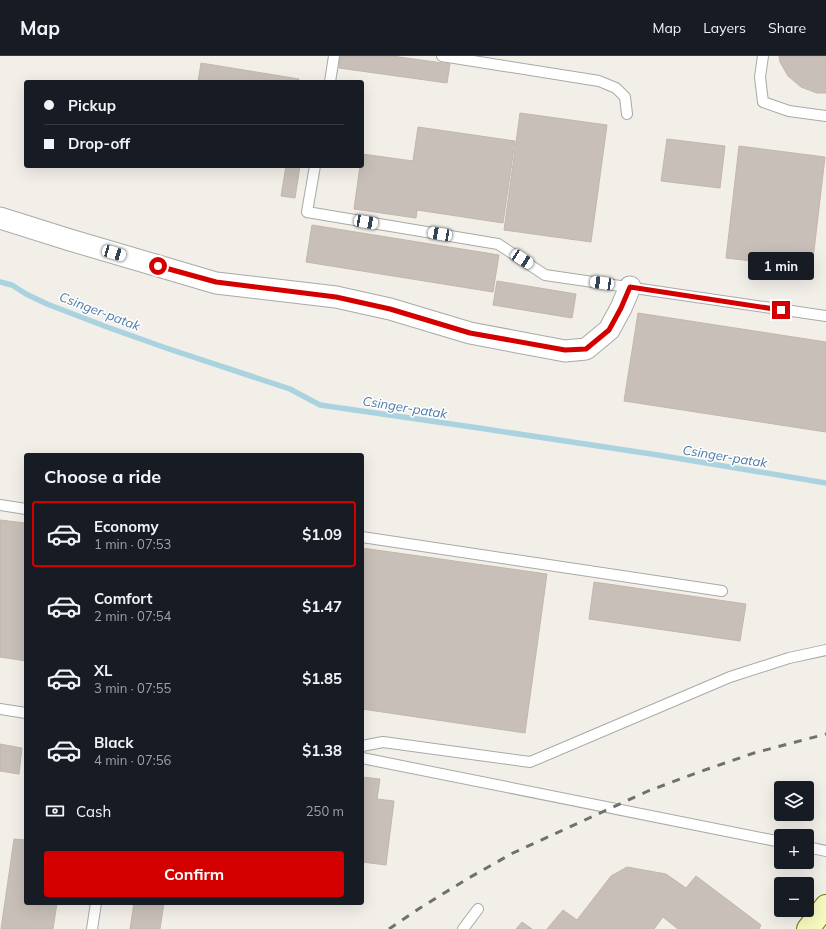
<!DOCTYPE html>
<html lang="en">
<head>
<meta charset="utf-8">
<style>
  body { margin:0; font-family:Mulish,sans-serif; background:#242831; color:#f1f3f6; height:100vh; display:flex; flex-direction:column; font-size:15px; white-space:nowrap }
  * { box-sizing:border-box; margin:0 }
  p { font-size:13px; color:#9ea1a6 }
  .icon { flex:none; width:22px; height:22px; fill:none; stroke:currentColor; stroke-width:2; stroke-linecap:round; stroke-linejoin:round }
  .map { position:relative; flex:1; overflow:hidden }
  .drawer { position:absolute; left:24px; top:397px; width:340px; height:452px; display:flex; flex-direction:column; background:#171b24; border-radius:4px; box-shadow:0 4px 16px #0002 }
  .drawer>* { flex:none }
  .guide { position:absolute; left:24px; top:24px; width:340px; height:88px; border-radius:4px; box-shadow:0 4px 16px #0002; display:grid; align-content:center; height:88px; padding:0 20px; background:#171b24 }
  .buttons { position:absolute; left:774px; top:725px; display:grid; gap:8px }
  .buttons a { display:grid; place-items:center; width:40px; height:40px; border-radius:4px; background:#171b24; box-shadow:0 4px 16px #0002; font-size:20px }
  .end { position:absolute; width:18px; height:18px; margin:-9px; border:5px solid #d40000; background:#fff; box-shadow:0 0 0 2px #fff }
  .from { border-radius:50% }
  .bubble { position:absolute; height:28px; border-radius:4px; background:#171b24; box-shadow:0 4px 16px #0002; font-size:13px; font-weight:700; line-height:28px; text-align:center }
  .car { position:absolute; width:12px; height:24px; margin:-12px -6px; border-radius:5px; box-shadow:0 0 3px 1px #0007; background:linear-gradient(#fff 24%,#345 0 40%,#fff 0 76%,#345 0 86%,#fff 0) }
  .guide b { display:flex; align-items:center; gap:14px; height:38px; font-size:15px }
  .guide b+b { border-top:1px solid #363941 }
  .guide i { width:10px; height:10px; background:#f1f3f6 }
  ul { padding:0; list-style:none }
  li { display:flex; align-items:center; gap:12px; height:66px; margin:0 8px 6px; padding:0 12px; border:2px solid transparent; border-radius:4px }
  li div { flex:1 }
  li b { display:block; font-size:15px }
  li em { font-style:normal; font-weight:700 }
  li.on { border-color:#d40000 }
  li>.icon { width:36px; height:36px; stroke-width:1.5 }
  h2 { padding:0 20px; font-size:18px; line-height:48px }
  .pay { display:flex; align-items:center; gap:10px; height:44px; padding:0 20px; font-size:15px }
  .pay p { margin-inline-start:auto }
  .primary-button { display:flex; gap:8px; margin-top:auto; padding:8px 20px }
  .primary-button a { flex:1; height:46px; border-radius:4px; background:#d40000; color:#fff; font-size:16px; font-weight:700; line-height:46px; text-align:center }
  header { display:flex; align-items:center; gap:24px; box-sizing:border-box; height:56px; padding:0 20px; background:#171b24; border-bottom:1px solid #363941 }
  header strong { font-size:19px }
  nav { display:flex; gap:22px; margin-inline-start:auto; font-size:14px }
  .map>svg:first-child { display:block }
</style>
</head>
<body>
<header>
<strong>Map</strong>
<nav><a>Map</a><a>Layers</a><a>Share</a></nav>
</header>
<div class="map">
<svg width="826" height="873" viewBox="0 0 826 873">
  <rect width="100%" height="100%" fill="#f2efe9"/>
  <g fill="none" stroke-linecap="round" stroke-linejoin="round">
    <!-- stream -->
    <polyline stroke="#aad3df" stroke-width="5.5" points="0,226 12,229 26,238 47,248 107,271 166,292 290,333 320,349 479,372 658,399 826,427"/>
  </g>
  <!-- building -->
  <g fill="#c7bfb8" stroke="#c4b6ab">
    <polygon points="340,0 392,0 450,8 447,27 339,12"/>
    <polygon points="779,0 826,0 826,37 817,37 801,31 788,20 780,6"/>
    <polygon points="201,7 299,23 298,26 198,26"/>
    <polygon points="520,57 607,69 591,186 504,174"/>
    <polygon points="418,71 515,85 503,167 417,154 416,162 354,153 360,110 362,110 362,98 413,105"/>
    <polygon points="667,83 725,90 720,132 661,125"/>
    <polygon points="739,90 825,101 812,212 726,202"/>
    <polygon points="286,110 300,110 295,142 281,140"/>
    <polygon points="312,169 499,199 493,236 306,206"/>
    <polygon points="497,225 576,238 572,262 493,249"/>
    <polygon points="638,257 826,286 826,376 624,345"/>
    <polygon points="0,464 26,467 26,605 0,601"/>
    <polygon points="362,492 547,518 525,677 362,653"/>
    <polygon points="594,526 746,548 740,585 589,563"/>
    <polygon points="0,688 22,692 19,718 0,715"/>
    <polygon points="362,721 380,723 377,743 394,745 386,809 362,806"/>
    <polygon points="14,783 26,784 26,847 57,847 53,873 1,873"/>
    <polygon points="627,811 666,818 686,832 696,820 761,869 759,873 678,873 663,861 654,873 547,873 563,854 577,864 611,820"/>
    <polygon points="134,847 164,847 160,873 130,873"/>
    <polygon points="522,866 532,873 516,873"/>
  </g>
  <g fill="none" stroke-linecap="round" stroke-linejoin="round">
    <!-- lane casing -->
    <g stroke="#a9a9a9" stroke-width="12">
      <g id="lane">
        <polyline points="442,0 599,25 616,32 625,41 627,58"/>
        <polyline points="763,0 760,21 763,46 789,55 826,60"/>
        <polyline points="330,26 334,0"/>
        <polyline points="315,110 307,156 498,188 545,219 826,260"/>
        <polyline points="0,449 26,453"/>
        <polyline points="362,481 722,535"/>
        <polyline points="0,653 26,657"/>
        <polyline points="362,690 383,686 530,706 730,621 789,602 826,594"/>
        <polyline points="362,702 781,786"/>
        <polyline points="807,791 826,795"/>
        <polyline points="92,873 96,847"/>
        <polyline points="463,873 478,853"/>
      </g>
    </g>
    <!-- street casing -->
    <g stroke="#a9a9a9" stroke-width="23">
      <polyline id="street" points="0,162 70,184 216,227 336,241 390,253 470,277 565,295 586,293 609,274 621,252 630,231"/>
    </g>
    <!-- secondary casing -->
    <g stroke="#707d05" stroke-width="24">
      <polyline id="secondary" points="808,873 826,850"/>
    </g>
    <!-- lane -->
    <use href="#lane" stroke="#fff" stroke-width="10"/>
    <!-- street -->
    <use href="#street" stroke="#fff" stroke-width="21"/>
    <!-- secondary -->
    <use href="#secondary" stroke="#f7fabf" stroke-width="22"/>
    <!-- rail -->
    <polyline stroke="#707070" stroke-width="3" stroke-dasharray="8 8" stroke-linecap="butt" points="389,873 420,852 467,823 513,797 648,735 699,716 754,697 826,678"/>
  </g>
  <g fill="none" stroke-linecap="round" stroke-linejoin="round">
    <!-- route -->
    <polyline stroke="#d40000" stroke-width="5" points="158,210 216,226 336,241 390,253 470,277 565,294 586,293 609,274 621,252 630,231 781,254"/>
  </g>
  <g text-anchor="middle" stroke-width="3" stroke-linejoin="round" paint-order="stroke">
    <!-- water labels -->
    <g font-size="13" font-style="italic" fill="#4a7aab" stroke="#fff">
      <text transform="translate(100 255) rotate(21)" y="5">Csinger-patak</text>
      <text transform="translate(405 351) rotate(9)" y="5">Csinger-patak</text>
      <text transform="translate(725 400) rotate(9)" y="5">Csinger-patak</text>
    </g>
  </g>
</svg>
<div class="buttons">
<a><svg class="icon" aria-label="layers" viewBox="0 0 24 24"><path d="M12 4l9 5-9 5-9-5zM3 14l9 5 9-5"/></svg></a>
<a>+</a>
<a>−</a>
</div>
<i class="end from" style="left:158px;top:210px"></i>
<i class="end" style="left:781px;top:254px"></i>
<div class="bubble" style="left:748px;top:196px;width:66px">1 min</div>
<i class="car" style="left:366px;top:166px;rotate:100deg"></i>
<i class="car" style="left:440px;top:178px;rotate:280deg"></i>
<i class="car" style="left:114px;top:197px;rotate:106deg"></i>
<i class="car" style="left:522px;top:203px;rotate:123deg"></i>
<i class="car" style="left:602px;top:227px;rotate:278deg"></i>
<div class="guide">
<b><i class="from"></i>Pickup</b>
<b><i></i>Drop-off</b>
</div>
<section class="drawer">
<h2>Choose a ride</h2>
<ul>
<li class="on"><svg class="icon" aria-label="car" viewBox="0 0 24 24"><path d="M5 17H2v-5l4-1 3-4h7l3 4 3 1v5h-3M9 17h6M6 11h13"/><circle cx="7" cy="17" r="2"/><circle cx="17" cy="17" r="2"/></svg><div><b>Economy</b><p>1 min · 07:53</p></div><em>$1.09</em></li>
<li><svg class="icon" aria-label="car" viewBox="0 0 24 24"><path d="M5 17H2v-5l4-1 3-4h7l3 4 3 1v5h-3M9 17h6M6 11h13"/><circle cx="7" cy="17" r="2"/><circle cx="17" cy="17" r="2"/></svg><div><b>Comfort</b><p>2 min · 07:54</p></div><em>$1.47</em></li>
<li><svg class="icon" aria-label="car" viewBox="0 0 24 24"><path d="M5 17H2v-5l4-1 3-4h7l3 4 3 1v5h-3M9 17h6M6 11h13"/><circle cx="7" cy="17" r="2"/><circle cx="17" cy="17" r="2"/></svg><div><b>XL</b><p>3 min · 07:55</p></div><em>$1.85</em></li>
<li><svg class="icon" aria-label="car" viewBox="0 0 24 24"><path d="M5 17H2v-5l4-1 3-4h7l3 4 3 1v5h-3M9 17h6M6 11h13"/><circle cx="7" cy="17" r="2"/><circle cx="17" cy="17" r="2"/></svg><div><b>Black</b><p>4 min · 07:56</p></div><em>$1.38</em></li>
</ul>
<div class="pay"><svg class="icon" aria-label="cash" viewBox="0 0 24 24"><path d="M3 7h18v10H3z"/><circle cx="12" cy="12" r="2"/></svg>Cash<p>250 m</p></div>
<div class="primary-button"><a>Confirm</a></div>
</section>
</div>
</body>
</html>
